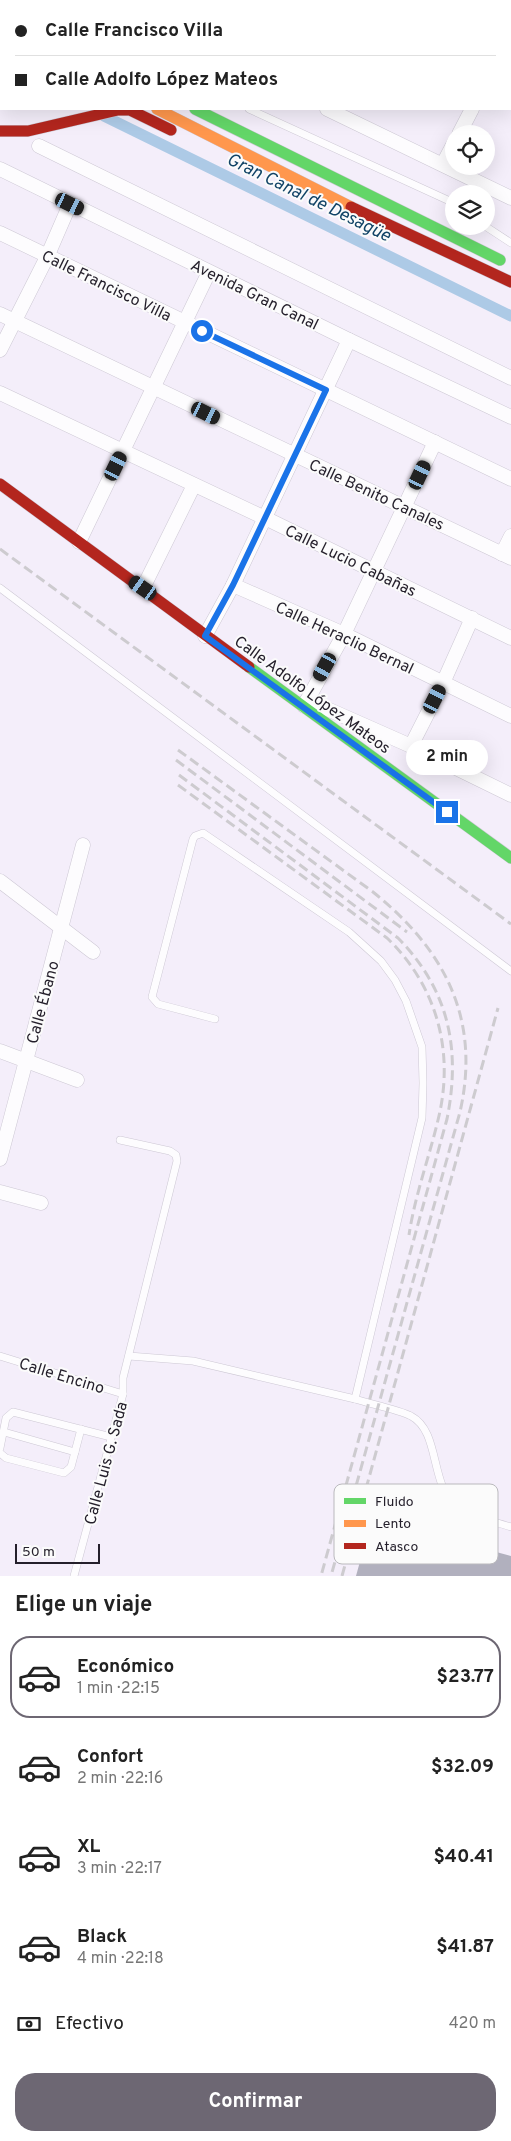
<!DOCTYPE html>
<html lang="es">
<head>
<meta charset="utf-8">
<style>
  body { margin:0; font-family:Overpass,sans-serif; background:#f2f2f2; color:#222; height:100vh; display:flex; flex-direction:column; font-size:19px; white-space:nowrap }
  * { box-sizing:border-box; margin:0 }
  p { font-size:16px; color:#767676 }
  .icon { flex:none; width:28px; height:28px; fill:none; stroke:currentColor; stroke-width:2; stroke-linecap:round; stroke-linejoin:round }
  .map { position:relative; height:1576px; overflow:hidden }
  .details { display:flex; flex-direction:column; background:#fff; flex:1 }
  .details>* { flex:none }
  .hud { position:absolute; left:0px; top:0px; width:511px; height:110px; box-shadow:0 5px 20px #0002; display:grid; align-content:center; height:110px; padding:0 15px; background:#fff }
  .tools { position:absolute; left:445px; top:125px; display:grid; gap:10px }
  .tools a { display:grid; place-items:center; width:50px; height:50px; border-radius:50%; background:#fff; box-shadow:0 5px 20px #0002; font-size:25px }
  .scale { position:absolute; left:15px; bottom:12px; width:85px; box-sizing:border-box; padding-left:5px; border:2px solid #241f2b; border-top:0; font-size:14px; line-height:18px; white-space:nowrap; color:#241f2b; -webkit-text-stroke:4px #fbfbfb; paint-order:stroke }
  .end { position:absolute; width:22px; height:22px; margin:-11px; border:6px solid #1a73e8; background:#fff; box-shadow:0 0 0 2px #fff }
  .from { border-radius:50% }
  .bubble { position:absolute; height:35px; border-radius:18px; background:#fff; box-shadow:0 5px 20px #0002; font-size:16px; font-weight:700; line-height:35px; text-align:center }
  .car { position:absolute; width:15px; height:30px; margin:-15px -8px; border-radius:6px; box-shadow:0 0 4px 1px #0007; background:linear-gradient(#222 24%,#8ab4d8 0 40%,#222 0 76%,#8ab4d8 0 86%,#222 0) }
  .hud b { display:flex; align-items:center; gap:18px; height:48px; font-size:19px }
  .hud b+b { border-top:1px solid #e0e0e0 }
  .hud i { width:12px; height:12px; background:#222 }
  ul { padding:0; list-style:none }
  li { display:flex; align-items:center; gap:15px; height:82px; margin:0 10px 8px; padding:0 5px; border:2px solid transparent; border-radius:20px }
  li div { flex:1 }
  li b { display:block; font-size:19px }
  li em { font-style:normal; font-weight:700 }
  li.selected { border-color:#6d6773 }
  li>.icon { width:45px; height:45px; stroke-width:1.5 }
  h2 { padding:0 15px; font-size:22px; line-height:60px }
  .pay { display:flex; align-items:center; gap:12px; height:55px; padding:0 15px; font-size:19px }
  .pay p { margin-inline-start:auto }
  .cta { display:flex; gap:10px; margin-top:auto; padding:10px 15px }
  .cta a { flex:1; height:58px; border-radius:20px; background:#6d6773; color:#fff; font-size:20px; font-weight:700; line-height:58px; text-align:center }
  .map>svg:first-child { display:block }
</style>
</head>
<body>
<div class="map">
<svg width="511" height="1576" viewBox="0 0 511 1576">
  <rect width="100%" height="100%" fill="#f4eefa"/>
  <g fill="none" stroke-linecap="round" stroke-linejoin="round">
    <!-- canal -->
    <g stroke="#adcae6" stroke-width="11">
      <polyline points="0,64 1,65"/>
      <polyline points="104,116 511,316"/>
    </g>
  </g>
  <!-- building -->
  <polygon fill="#b1b0be" points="372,1518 511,1556 511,1576 356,1576"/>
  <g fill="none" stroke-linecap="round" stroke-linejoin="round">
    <!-- lane casing -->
    <g stroke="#cdc8d4" stroke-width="8">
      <g id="lane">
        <polyline points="21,0 23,1"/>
        <polyline points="249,109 454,203"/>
        <polyline points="485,226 511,243"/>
        <polyline points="0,588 511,971"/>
        <polyline points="0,1356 123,1394"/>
        <polyline points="129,1356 193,1361 355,1399 422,1118 423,1083 422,1047 406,1001 395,980 381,961 349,932 203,833 195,836 193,839 152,997 158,1004 215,1019"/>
        <path d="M355,1399c15,5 42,10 56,17 30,16 18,69 46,91 14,11 37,14 54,20"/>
        <polyline points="4,1432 75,1452"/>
        <polyline points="0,1448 6,1418 13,1412 111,1437"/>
        <polyline points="0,1453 6,1458 64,1473 71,1467 81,1429"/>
        <polyline points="74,1576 123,1394 123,1378 177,1161 176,1155 170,1151 120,1140"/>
      </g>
    </g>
    <!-- street casing -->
    <g stroke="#cdc8d4" stroke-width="15">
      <g id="street">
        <polyline points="120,0 123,1"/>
        <polyline points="151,1 151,0"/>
        <polyline points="510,1 511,1"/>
        <polyline points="510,79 511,79"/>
        <polyline points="327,109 511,198"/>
        <polyline points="459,134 472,109"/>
        <polyline points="39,146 511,378"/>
        <polyline points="443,164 454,143"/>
        <polyline points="0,169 349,340 511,417"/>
        <polyline points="0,233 511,479"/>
        <polyline points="0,314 511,558"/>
        <polyline points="0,350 47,257 70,204"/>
        <polyline points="0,393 265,518 511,638"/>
        <polyline points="79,542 209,272"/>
        <polyline points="502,554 511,536"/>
        <polyline points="233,585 344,634 511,716"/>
        <polyline points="143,588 194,485"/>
        <polyline points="205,636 233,585 349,340"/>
        <polyline points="307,700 411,746 511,795"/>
        <polyline points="304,706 344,634 435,442"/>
        <polyline points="411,746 443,683 472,618"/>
        <polyline points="0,881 93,952"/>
        <polyline points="0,1051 77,1080"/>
        <polyline points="0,1159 83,845"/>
        <polyline points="0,1192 41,1203"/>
      </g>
    </g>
    <!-- fast casing -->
    <g stroke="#cdc8d4" stroke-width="12">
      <g id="fast">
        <polyline points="195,109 500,260"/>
        <polyline points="249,667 511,858"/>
      </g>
    </g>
    <!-- slow casing -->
    <g stroke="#cdc8d4" stroke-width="12">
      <g id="slow">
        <polyline points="0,14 1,15"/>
        <polyline points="0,31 1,32"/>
        <polyline points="157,109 351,207"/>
      </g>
    </g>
    <!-- jam casing -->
    <g stroke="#cdc8d4" stroke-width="12">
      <g id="jam">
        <polyline points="96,0 97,1"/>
        <polyline points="0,131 28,131 118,110 130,110 171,130"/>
        <polyline points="351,207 511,282"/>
        <polyline points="0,484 249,667"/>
      </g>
    </g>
    <!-- lane -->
    <use href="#lane" stroke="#fdfcfe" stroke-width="7"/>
    <!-- street -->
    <use href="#street" stroke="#fdfcfe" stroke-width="14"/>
    <!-- fast -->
    <use href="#fast" stroke="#63d668" stroke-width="11"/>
    <!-- slow -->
    <use href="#slow" stroke="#ff974d" stroke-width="11"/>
    <!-- jam -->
    <use href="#jam" stroke="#b3261e" stroke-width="11"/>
    <!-- rail -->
    <g stroke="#cdcbcf" stroke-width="3" stroke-dasharray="10 5" stroke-linecap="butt">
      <polyline points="0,549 511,924"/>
      <path d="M178,750l195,142c72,58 108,127 87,220l-129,464"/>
      <polyline points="176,760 407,932"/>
      <path d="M179,775l219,163c51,52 63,111 49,181l-126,457"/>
      <path d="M178,785l209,153c50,48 68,114 51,182 -9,38 -23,75 -29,115"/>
      <polyline points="342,1576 498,1008"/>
    </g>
  </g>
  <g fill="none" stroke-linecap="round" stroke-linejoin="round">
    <!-- route -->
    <polyline stroke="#1a73e8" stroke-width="6" points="202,331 326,390 233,585 205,636 447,812"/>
  </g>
  <g text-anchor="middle" stroke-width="4" stroke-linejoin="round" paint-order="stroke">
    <!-- street labels -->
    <g font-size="16" fill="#241f2b" stroke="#fbfbfb">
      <text transform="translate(107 285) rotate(26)" y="6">Calle Francisco Villa</text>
      <text transform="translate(255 294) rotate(26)" y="6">Avenida Gran Canal</text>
      <text transform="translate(377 494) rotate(25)" y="6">Calle Benito Canales</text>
      <text transform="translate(351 560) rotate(26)" y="6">Calle Lucio Cabañas</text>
      <text transform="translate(345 637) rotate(25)" y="6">Calle Heraclio Bernal</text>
      <text transform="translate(313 694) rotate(36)" y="6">Calle Adolfo López Mateos</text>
      <text transform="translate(42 1002) rotate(-75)" y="6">Calle Ébano</text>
      <text transform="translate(62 1375) rotate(17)" y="6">Calle Encino</text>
      <text transform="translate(105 1463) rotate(-75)" y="6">Calle Luis G. Sada</text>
    </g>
    <!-- water labels -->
    <g font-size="18" font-style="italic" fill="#114366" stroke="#fbfbfb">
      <text transform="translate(309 197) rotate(26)" y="6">Gran Canal de Desagüe</text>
    </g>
  </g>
  <!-- legend -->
  <rect x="334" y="1484" width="164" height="80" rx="8" fill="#fbfbfb" stroke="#bab9bd" stroke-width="1"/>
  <rect x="344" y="1498" width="22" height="6" fill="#63d668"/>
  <rect x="344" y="1520" width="22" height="7" fill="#ff974d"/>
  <rect x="344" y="1543" width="22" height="6" fill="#b3261e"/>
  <g font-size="14" fill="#241f2b">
    <text x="375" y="1506">Fluido</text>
    <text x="375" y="1528">Lento</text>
    <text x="375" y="1551">Atasco</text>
  </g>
</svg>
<div class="tools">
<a><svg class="icon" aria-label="locate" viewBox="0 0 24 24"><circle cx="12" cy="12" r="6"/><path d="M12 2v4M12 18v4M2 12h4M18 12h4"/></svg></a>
<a><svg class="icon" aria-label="layers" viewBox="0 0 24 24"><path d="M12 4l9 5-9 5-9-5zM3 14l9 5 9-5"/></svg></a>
</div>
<div class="scale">50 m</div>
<i class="end from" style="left:202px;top:331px"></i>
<i class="end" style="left:447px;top:812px"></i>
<div class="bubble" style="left:406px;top:740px;width:82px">2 min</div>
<i class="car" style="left:70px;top:204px;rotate:116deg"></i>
<i class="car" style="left:206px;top:413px;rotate:116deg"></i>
<i class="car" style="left:116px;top:466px;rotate:26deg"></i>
<i class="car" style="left:420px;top:475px;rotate:25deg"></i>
<i class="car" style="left:143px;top:588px;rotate:305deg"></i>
<i class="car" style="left:325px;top:667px;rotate:209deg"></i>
<i class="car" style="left:435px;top:699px;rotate:27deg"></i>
<div class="hud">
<b><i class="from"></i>Calle Francisco Villa</b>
<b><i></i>Calle Adolfo López Mateos</b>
</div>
</div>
<section class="details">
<h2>Elige un viaje</h2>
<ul>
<li class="selected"><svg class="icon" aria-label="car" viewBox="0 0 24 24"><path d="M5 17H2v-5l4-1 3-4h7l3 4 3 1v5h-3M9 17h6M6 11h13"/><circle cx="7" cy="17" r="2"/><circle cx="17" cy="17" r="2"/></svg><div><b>Económico</b><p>1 min · 22:15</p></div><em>$23.77</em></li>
<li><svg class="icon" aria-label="car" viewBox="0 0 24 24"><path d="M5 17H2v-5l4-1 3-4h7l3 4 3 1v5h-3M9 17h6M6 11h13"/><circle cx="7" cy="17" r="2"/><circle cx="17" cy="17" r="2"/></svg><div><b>Confort</b><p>2 min · 22:16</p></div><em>$32.09</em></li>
<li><svg class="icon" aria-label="car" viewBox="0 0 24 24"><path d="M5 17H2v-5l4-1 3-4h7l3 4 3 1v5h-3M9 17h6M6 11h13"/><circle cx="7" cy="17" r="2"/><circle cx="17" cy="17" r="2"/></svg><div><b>XL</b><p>3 min · 22:17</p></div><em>$40.41</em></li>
<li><svg class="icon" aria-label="car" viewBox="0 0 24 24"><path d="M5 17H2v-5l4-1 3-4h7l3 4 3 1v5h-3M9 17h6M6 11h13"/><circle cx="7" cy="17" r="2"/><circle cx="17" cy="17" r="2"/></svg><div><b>Black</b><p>4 min · 22:18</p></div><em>$41.87</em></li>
</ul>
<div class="pay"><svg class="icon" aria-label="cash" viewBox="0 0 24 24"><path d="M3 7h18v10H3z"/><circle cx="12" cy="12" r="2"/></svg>Efectivo<p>420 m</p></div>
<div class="cta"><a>Confirmar</a></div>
</section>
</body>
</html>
